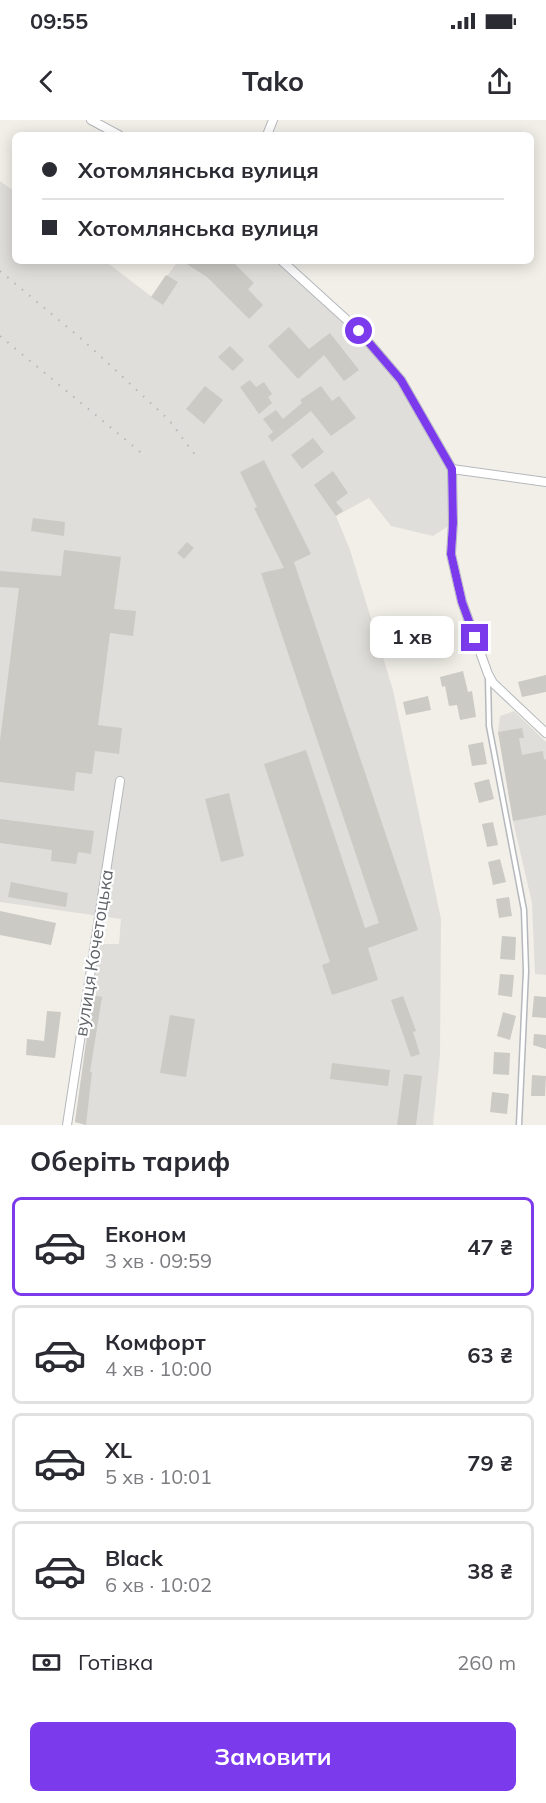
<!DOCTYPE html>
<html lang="uk">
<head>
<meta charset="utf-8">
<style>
  body { margin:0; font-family:Mulish,sans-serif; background:#f2f2f3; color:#2b2b33; height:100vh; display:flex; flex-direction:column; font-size:22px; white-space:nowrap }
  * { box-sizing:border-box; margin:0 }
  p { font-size:20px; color:#7c7c81 }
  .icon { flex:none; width:33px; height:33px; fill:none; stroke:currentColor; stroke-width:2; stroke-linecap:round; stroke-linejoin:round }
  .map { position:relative; height:1005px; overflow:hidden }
  .side { display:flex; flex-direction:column; background:#fff; flex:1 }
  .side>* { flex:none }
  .banner { position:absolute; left:12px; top:12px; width:522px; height:132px; border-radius:9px; box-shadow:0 3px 15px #0003; display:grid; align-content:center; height:132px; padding:0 30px; background:#fff }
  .end { position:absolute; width:27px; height:27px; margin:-14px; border:8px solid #7c3aed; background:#fff; box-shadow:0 0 0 3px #fff }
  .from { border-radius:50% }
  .bubble { position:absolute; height:42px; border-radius:9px; background:#fff; box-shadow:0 3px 15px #0003; font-size:20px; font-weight:700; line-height:42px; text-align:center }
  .banner b { display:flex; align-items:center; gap:21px; height:57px; font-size:22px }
  .banner b+b { border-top:2px solid #e1e1e2 }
  .banner i { width:15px; height:15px; background:#2b2b33 }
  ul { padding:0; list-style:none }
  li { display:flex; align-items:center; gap:18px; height:99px; margin:0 12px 9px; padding:0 18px; border:3px solid #e1e1e2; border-radius:9px }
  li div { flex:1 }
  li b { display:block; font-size:22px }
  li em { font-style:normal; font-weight:700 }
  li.current { border-color:#7c3aed }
  li>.icon { width:54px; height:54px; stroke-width:1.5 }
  h2 { padding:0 30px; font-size:27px; line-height:72px }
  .pay { display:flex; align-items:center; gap:15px; height:66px; padding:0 30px; font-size:22px }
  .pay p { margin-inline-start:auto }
  .primary-button { display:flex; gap:12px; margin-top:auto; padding:12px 30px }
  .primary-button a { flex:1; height:69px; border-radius:9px; background:#7c3aed; color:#fff; font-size:24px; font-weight:700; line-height:69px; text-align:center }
  .status { display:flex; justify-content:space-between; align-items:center; height:42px; padding:0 30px; background:#fff; direction:ltr }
  .status svg { height:16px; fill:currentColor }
  header { display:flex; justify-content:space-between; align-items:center; height:78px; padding:0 30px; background:#fff; font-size:27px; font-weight:700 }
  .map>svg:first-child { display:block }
</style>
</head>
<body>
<div class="status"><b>09:55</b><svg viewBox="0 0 49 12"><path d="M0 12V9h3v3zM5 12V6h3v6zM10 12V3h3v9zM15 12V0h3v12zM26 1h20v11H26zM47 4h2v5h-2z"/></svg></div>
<header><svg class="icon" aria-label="back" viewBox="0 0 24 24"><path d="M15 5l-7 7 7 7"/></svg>Tako<svg class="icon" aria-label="share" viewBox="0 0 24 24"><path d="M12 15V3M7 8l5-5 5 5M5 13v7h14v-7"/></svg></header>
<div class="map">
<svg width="546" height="1005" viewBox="0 0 546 1005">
  <rect width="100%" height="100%" fill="#f1efe8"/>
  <!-- industrial -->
  <g fill="#e0deda">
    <polygon points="0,61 15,72 15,141 105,141 152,177 178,141 282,141 359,211 401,260 452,349 453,403 433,416 391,406 369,378 336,396 350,430 393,570 441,799 440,935 433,1005 86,1005 75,1002 99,824 119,824 121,799 0,782"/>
    <polygon points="514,591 546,622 546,855 535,854 532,783 513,701 498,612 500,596"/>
  </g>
  <!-- building -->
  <g fill="#cccac5">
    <polygon points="182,141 232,141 254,163 248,169 263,185 249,199 207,157"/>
    <polygon points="166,155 178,162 163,185 151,177"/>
    <polygon points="289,207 309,229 330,213 359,250 344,261 324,235 298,259 268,226"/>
    <polygon points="230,226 244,240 233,251 218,237"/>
    <polygon points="250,260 256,267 264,262 272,274 268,277 272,283 259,294 240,267"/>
    <polygon points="205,266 223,280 204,304 186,289"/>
    <polygon points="321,266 332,281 339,276 356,298 331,316 311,291 272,322 268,316 273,312 263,299 276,290 283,299 302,283 300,280"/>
    <polygon points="313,318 324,332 302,349 291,335"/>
    <polygon points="264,340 311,434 294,442 418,810 368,828 378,860 332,875 322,845 330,842 264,644 306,630 365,808 379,803 261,453 284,448 254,388 257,387 240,352"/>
    <polygon points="333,351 348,373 336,382 343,391 336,396 314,365"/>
    <polygon points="33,398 65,402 64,416 31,411"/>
    <polygon points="187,422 194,428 184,439 177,433"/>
    <polygon points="64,430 121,437 114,489 136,491 133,516 110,513 98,605 122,608 119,634 95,631 92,654 76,652 74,671 0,662 0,621 19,468 0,467 0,451 61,456"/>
    <polygon points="463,551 468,572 472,571 476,597 460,600 457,585 449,586 445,566 442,567 440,557"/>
    <polygon points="546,555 546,572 522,577 518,562"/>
    <polygon points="428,576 431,590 406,595 403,582"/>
    <polygon points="522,608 524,618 519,618 522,635 543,631 544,640 546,639 546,695 513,701 498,612"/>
    <polygon points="483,622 487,644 472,646 468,625"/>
    <polygon points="489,659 494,679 479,683 474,663"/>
    <polygon points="229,673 244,736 221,742 205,679"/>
    <polygon points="0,699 94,711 91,734 78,732 76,744 51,741 52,730 0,723"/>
    <polygon points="493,702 498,725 487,727 482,704"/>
    <polygon points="500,739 506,762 493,765 488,742"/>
    <polygon points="11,762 68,773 66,787 8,777"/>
    <polygon points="509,777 512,796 499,798 496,779"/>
    <polygon points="0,791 56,803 51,825 0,815"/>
    <polygon points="502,816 516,817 515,840 500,839"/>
    <polygon points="500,854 514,855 512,877 498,875"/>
    <polygon points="93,875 102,877 90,952 92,952 86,1005 75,1002"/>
    <polygon points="403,876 416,911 413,912 420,934 411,937 391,880"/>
    <polygon points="534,876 546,877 546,898 532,897"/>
    <polygon points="47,891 61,892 55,938 26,935 27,919 44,921"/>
    <polygon points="503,892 516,896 510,920 497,916"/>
    <polygon points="170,895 195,899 186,957 160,953"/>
    <polygon points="534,914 546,915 546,929 533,925"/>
    <polygon points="494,932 510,933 509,955 493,954"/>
    <polygon points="332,943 390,950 388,966 330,959"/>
    <polygon points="404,954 422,956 416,1005 397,1005"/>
    <polygon points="532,955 546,956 545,976 531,976"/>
    <polygon points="492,972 509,974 507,994 490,992"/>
  </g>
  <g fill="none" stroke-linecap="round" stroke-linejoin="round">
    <!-- service casing -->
    <g stroke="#b5b8bc" stroke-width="7">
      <polyline id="service" points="488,557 489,606 524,790 526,851 519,1005"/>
    </g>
    <!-- minor casing -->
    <g stroke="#b5b8bc" stroke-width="10">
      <g id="minor">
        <polyline points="91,0 119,15"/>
        <polyline points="267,15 273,0"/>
        <polyline points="282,141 359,211 401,260 452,349 453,403 451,434 462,482 488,554 493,563 546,613"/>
        <polyline points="452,349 546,362"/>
        <polyline points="67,1005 120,661"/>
      </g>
    </g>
    <!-- service -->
    <use href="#service" stroke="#fff" stroke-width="4"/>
    <!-- minor -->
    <use href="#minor" stroke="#fff" stroke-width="8"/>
    <!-- rail -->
    <g stroke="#b6b7b8" stroke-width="2" stroke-dasharray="1.5 8" stroke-linecap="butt">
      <polyline points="0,151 84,221 169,300 196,336"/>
      <polyline points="0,216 144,335"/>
    </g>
  </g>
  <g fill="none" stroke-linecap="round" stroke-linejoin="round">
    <!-- route -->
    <polyline stroke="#7c3aed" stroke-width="8" points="359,211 401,260 452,349 453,403 451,434 462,482 475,518"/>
  </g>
  <g text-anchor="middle" stroke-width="4.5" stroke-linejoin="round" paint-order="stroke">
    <!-- street labels -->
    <g font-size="18" fill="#5f6368" stroke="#fff">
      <text transform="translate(94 833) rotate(-81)" y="6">вулиця Кочетоцька</text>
    </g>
  </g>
</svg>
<i class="end from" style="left:359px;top:211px"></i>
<i class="end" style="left:475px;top:518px"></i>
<div class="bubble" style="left:370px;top:496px;width:84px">1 хв</div>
<div class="banner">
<b><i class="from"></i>Хотомлянська вулиця</b>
<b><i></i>Хотомлянська вулиця</b>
</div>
</div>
<section class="side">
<h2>Оберіть тариф</h2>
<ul>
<li class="current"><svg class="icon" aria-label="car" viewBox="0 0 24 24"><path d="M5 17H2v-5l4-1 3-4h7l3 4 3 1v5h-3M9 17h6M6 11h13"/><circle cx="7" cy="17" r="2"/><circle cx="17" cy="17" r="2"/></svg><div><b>Економ</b><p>3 хв · 09:59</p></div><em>47 ₴</em></li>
<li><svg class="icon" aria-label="car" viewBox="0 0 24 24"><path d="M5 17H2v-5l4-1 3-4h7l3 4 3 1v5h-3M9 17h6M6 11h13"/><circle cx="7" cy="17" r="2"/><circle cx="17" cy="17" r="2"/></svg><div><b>Комфорт</b><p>4 хв · 10:00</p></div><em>63 ₴</em></li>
<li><svg class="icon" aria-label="car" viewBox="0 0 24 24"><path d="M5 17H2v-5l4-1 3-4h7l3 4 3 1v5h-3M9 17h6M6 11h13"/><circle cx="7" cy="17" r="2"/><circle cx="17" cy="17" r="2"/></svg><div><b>XL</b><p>5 хв · 10:01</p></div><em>79 ₴</em></li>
<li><svg class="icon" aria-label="car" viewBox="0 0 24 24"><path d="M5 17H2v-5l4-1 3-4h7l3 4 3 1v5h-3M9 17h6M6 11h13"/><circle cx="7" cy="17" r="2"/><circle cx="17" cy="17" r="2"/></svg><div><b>Black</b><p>6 хв · 10:02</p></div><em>38 ₴</em></li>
</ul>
<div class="pay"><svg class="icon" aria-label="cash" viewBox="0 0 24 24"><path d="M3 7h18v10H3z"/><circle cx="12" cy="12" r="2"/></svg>Готівка<p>260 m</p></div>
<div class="primary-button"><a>Замовити</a></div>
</section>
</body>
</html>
